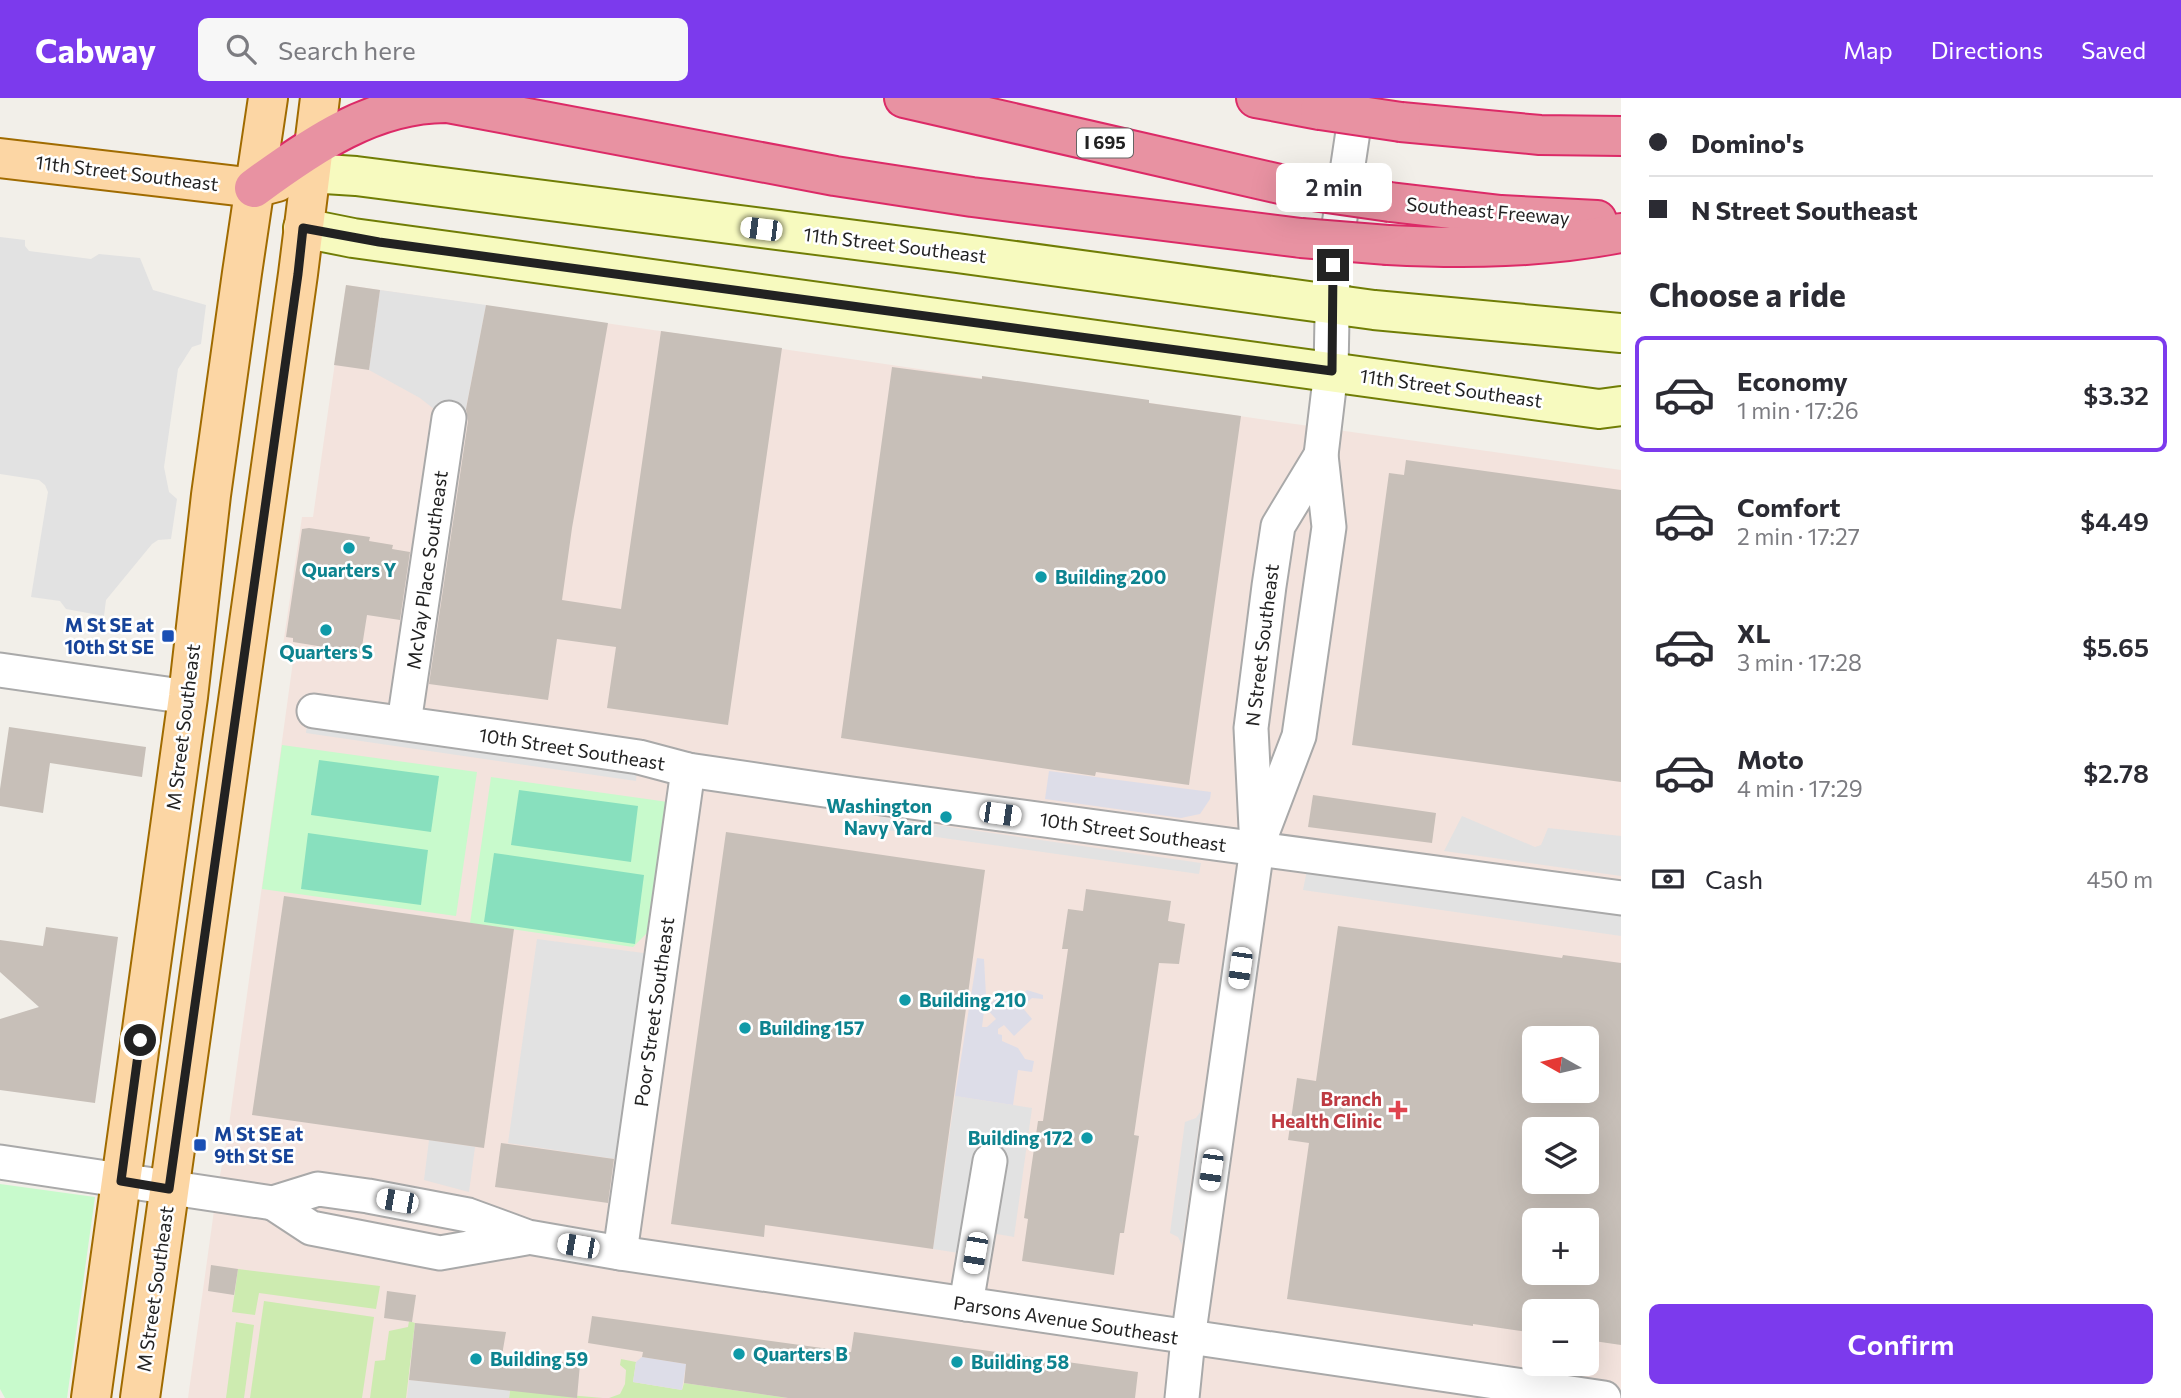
<!DOCTYPE html>
<html lang="en">
<head>
<meta charset="utf-8">
<style>
  body { margin:0; font-family:Commissioner,sans-serif; background:#f7f7f7; color:#2b2b33; height:100vh; display:flex; flex-direction:column; font-size:26px; white-space:nowrap }
  * { box-sizing:border-box; margin:0 }
  p { font-size:23px; color:#7c7c81 }
  .icon { flex:none; width:38px; height:38px; fill:none; stroke:currentColor; stroke-width:2; stroke-linecap:round; stroke-linejoin:round }
  .map { position:relative; flex:1; overflow:hidden }
  .details { display:flex; flex-direction:column; background:#fff; width:560px }
  .details>* { flex:none }
  .hud { display:grid; align-content:center; height:154px; padding:0 28px; background:#fff }
  .needle { width:46px; rotate:278deg }
  .buttons { position:absolute; left:1522px; top:928px; display:grid; gap:14px }
  .buttons a { display:grid; place-items:center; width:77px; height:77px; border-radius:10px; background:#fff; box-shadow:0 7px 28px #0002; font-size:35px }
  .end { position:absolute; width:32px; height:32px; margin:-16px; border:9px solid #222; background:#fff; box-shadow:0 0 0 4px #fff }
  .from { border-radius:50% }
  .bubble { position:absolute; height:49px; border-radius:10px; background:#fff; box-shadow:0 7px 28px #0002; font-size:23px; font-weight:600; line-height:49px; text-align:center }
  .car { position:absolute; width:21px; height:42px; margin:-21px -10px; border-radius:9px; box-shadow:0 0 5px 2px #0007; background:linear-gradient(#fff 24%,#345 0 40%,#fff 0 76%,#345 0 86%,#fff 0) }
  .hud b { display:flex; align-items:center; gap:24px; height:66px; font-size:26px }
  .hud b+b { border-top:2px solid #e1e1e2 }
  .hud i { width:18px; height:18px; background:#2b2b33 }
  ul { padding:0; list-style:none }
  li { display:flex; align-items:center; gap:21px; height:116px; margin:0 14px 10px; padding:0 14px; border:4px solid transparent; border-radius:10px }
  li div { flex:1 }
  li b { display:block; font-size:26px }
  li em { font-style:normal; font-weight:600 }
  li.selected { border-color:#7c3aed }
  li>.icon { width:63px; height:63px; stroke-width:1.5 }
  h2 { padding:0 28px; font-size:32px; line-height:84px }
  .pay { display:flex; align-items:center; gap:18px; height:77px; padding:0 28px; font-size:26px }
  .pay p { margin-inline-start:auto }
  .cta { display:flex; gap:14px; margin-top:auto; padding:14px 28px }
  .cta a { flex:1; height:80px; border-radius:10px; background:#7c3aed; color:#fff; font-size:28px; font-weight:600; line-height:80px; text-align:center }
  header { display:flex; align-items:center; gap:42px; box-sizing:border-box; height:98px; padding:0 35px; background:#7c3aed; color:#fff }
  header strong { font-size:33px }
  nav { display:flex; gap:38px; margin-inline-start:auto; font-size:24px }
  .search { width:490px; height:63px; background:#f7f7f7; display:flex; align-items:center; gap:18px; box-sizing:border-box; padding:0 24px; border-radius:10px; color:#7c7c81; font-size:26px }
  main { display:flex; flex:1; min-height:0 }
  .map>svg:first-child { display:block }
</style>
</head>
<body>
<header>
<strong>Cabway</strong>
<div class="search"><svg class="icon" aria-label="search" viewBox="0 0 24 24"><circle cx="10" cy="10" r="6"/><path d="M15 15l6 6"/></svg>Search here</div>
<nav><a>Map</a><a>Directions</a><a>Saved</a></nav>
</header>
<main>
<div class="map">
<svg width="1621" height="1300" viewBox="0 0 1621 1300">
  <rect width="100%" height="100%" fill="#f2efe9"/>
  <!-- military -->
  <path fill="#f3e3dd" fill-rule="evenodd" d="M346,187l914,134 361,51v928h-1433l28,-202 11,-57 68,-492 -12,-2 19,-128h11zM1535,940h52v52h-52zM1535,1031h52v52h-52zM1535,1122h52v52h-52zM1535,1213h52v52h-52z"/>
  <!-- grass -->
  <g fill="#cdebb0">
    <polygon points="238,1171 380,1188 376,1211 259,1195 255,1217 232,1214"/>
    <polygon points="264,1203 374,1219 362,1300 250,1300"/>
    <polygon points="409,1223 415,1225 406,1300 370,1300 375,1263 385,1262 389,1233 408,1229"/>
    <polygon points="236,1224 254,1227 244,1300 226,1300"/>
    <polygon points="621,1261 636,1264 633,1284 682,1292 684,1285 788,1300 609,1300 620,1296 625,1286 626,1272 620,1267"/>
    <polygon points="510,1292 603,1300 509,1300"/>
  </g>
  <!-- park -->
  <g fill="#c8facc">
    <polygon points="282,647 477,674 456,818 262,791"/>
    <polygon points="491,679 668,704 651,831 633,849 470,825"/>
    <polygon points="0,1086 95,1099 67,1300 5,1300 0,1291"/>
  </g>
  <!-- pitch -->
  <g fill="#88e0be">
    <polygon points="319,662 439,678 431,734 311,717"/>
    <polygon points="519,692 638,708 631,764 511,747"/>
    <polygon points="308,735 428,752 421,807 301,791"/>
    <polygon points="494,755 644,777 635,846 484,824"/>
  </g>
  <!-- parking -->
  <g fill="#e2e2e2">
    <polygon points="0,139 25,142 25,148 29,153 91,161 99,156 140,160 153,192 206,207 201,246 192,249 178,271 164,369 169,394 177,401 171,441 158,442 152,446 106,502 104,518 66,511 60,503 31,499 48,394 45,387 39,382 0,376"/>
    <polygon points="380,192 486,207 464,321 436,318 434,311 420,300 369,272"/>
    <polygon points="307,625 637,671 636,683 306,635"/>
    <polygon points="1462,718 1535,749 1541,747 1548,730 1621,738 1621,778 1444,753"/>
    <polygon points="880,719 1201,765 1199,776 879,731"/>
    <polygon points="1308,767 1621,812 1621,838 1303,792"/>
    <polygon points="537,841 651,856 622,1062 508,1045"/>
    <polygon points="955,998 1032,1010 1014,1139 991,1135 959,1155 933,1151"/>
    <polygon points="1201,1013 1182,1147 1178,1139 1170,1135 1185,1024 1196,1020"/>
    <polygon points="429,1042 475,1049 469,1094 424,1082"/>
    <polygon points="409,1282 510,1292 509,1300 407,1300"/>
  </g>
  <!-- plaza -->
  <g fill="#dddde8">
    <polygon points="1049,673 1211,694 1210,701 1200,716 1181,720 1045,701"/>
    <polygon points="977,860 984,861 986,898 982,929 987,929 996,921 986,910 1004,893 1015,904 1027,892 1043,897 1043,901 1032,900 1022,909 1032,921 1014,938 1004,927 998,931 998,936 1002,937 1002,943 1018,950 1025,961 1034,963 1032,974 1018,972 1013,1007 955,998"/>
    <polygon points="642,1259 686,1266 682,1292 633,1284 636,1264"/>
  </g>
  <!-- building -->
  <g fill="#c7bfb8" fill-rule="evenodd">
    <polygon points="346,187 380,192 369,272 334,267"/>
    <polygon points="486,207 608,225 572,430 562,502 621,511 661,233 782,250 728,627 607,610 616,549 557,541 548,602 429,586 468,323 466,311"/>
    <polygon points="892,269 982,281 982,278 1010,282 1149,302 1149,305 1241,318 1189,687 1096,674 1095,678 841,640"/>
    <polygon points="1406,362 1621,392 1621,684 1352,647 1389,375 1404,377"/>
    <polygon points="309,430 370,439 369,443 393,447 392,451 410,454 400,522 367,517 361,555 293,544 293,540 286,539 302,431"/>
    <polygon points="9,629 146,649 142,679 50,665 43,715 0,708 0,691"/>
    <polygon points="1313,697 1436,715 1432,745 1308,729"/>
    <polygon points="726,734 985,772 933,1151 765,1127 764,1139 671,1126"/>
    <polygon points="1086,791 1171,803 1168,823 1185,826 1179,866 1159,865 1134,1037 1139,1038 1124,1135 1120,1135 1114,1177 1022,1163 1028,1121 1024,1120 1038,1023 1043,1023 1068,851 1062,851 1068,811 1083,813"/>
    <polygon points="284,798 514,831 484,1050 252,1017"/>
    <path d="M1338,828l224,32 1,-3 58,8v382l-34,-5v-29h-52v22l-62,-9v2l-186,-27 22,-156 -21,-3 9,-62 19,3zM1535,940h52v52h-55l3,-22zM1535,1031h52v52h-52zM1535,1122h52v52h-52z"/>
    <polygon points="46,829 118,839 95,1005 0,992 0,921 39,909 0,874 0,842 43,848"/>
    <polygon points="501,1045 614,1061 608,1105 495,1089"/>
    <polygon points="211,1167 238,1171 234,1197 208,1193"/>
    <polygon points="387,1193 416,1197 412,1224 384,1220"/>
    <polygon points="592,1218 851,1254 854,1234 1138,1274 1135,1300 788,1300 684,1285 686,1266 642,1259 643,1254 588,1245"/>
    <polygon points="415,1225 506,1234 502,1257 580,1266 577,1300 409,1282"/>
  </g>
  <g fill="none" stroke-linecap="round" stroke-linejoin="round">
    <!-- street casing -->
    <g stroke="#a9a9a9" stroke-width="37">
      <g id="street">
        <polyline points="0,572 188,599"/>
        <polyline points="314,613 578,650 639,659 688,672 852,696 1621,800"/>
        <polyline points="404,625 449,320"/>
        <polyline points="1261,738 1299,638 1329,429 1321,357 1331,273 1333,167 1358,0"/>
        <polyline points="0,1064 273,1105 318,1091 368,1098 468,1117 528,1139 620,1155 1604,1300"/>
        <polyline points="273,1105 311,1130 440,1155 526,1140"/>
        <polyline points="620,1155 688,672"/>
        <polyline points="966,1206 990,1063"/>
        <polyline points="1182,1300 1188,1241 1257,750 1251,630 1269,488 1278,428 1321,357"/>
      </g>
    </g>
    <!-- secondary casing -->
    <g stroke="#707d05" stroke-width="42">
      <g id="secondary">
        <polyline points="309,75 356,78 957,155 1374,212 1621,235"/>
        <polyline points="303,130 353,140 1599,311 1621,308"/>
      </g>
    </g>
    <!-- primary casing -->
    <g stroke="#a06b00" stroke-width="42">
      <g id="primary">
        <polyline points="0,60 254,90 277,84"/>
        <polyline points="91,1300 188,599 211,397 242,175 268,0"/>
        <polyline points="140,1300 298,176 320,0"/>
      </g>
    </g>
    <!-- highway casing -->
    <g stroke="#dc2a67" stroke-width="42">
      <g id="highway">
        <polyline points="904,0 1306,92"/>
        <polyline points="1256,0 1320,12"/>
        <polyline points="1401,24 1540,37 1621,38"/>
        <path d="M254,90c57,-42 120,-86 194,-85l387,73 137,21 329,41"/>
        <polyline points="1390,104 1501,117 1597,122"/>
        <path d="M1388,147c79,4 155,3 233,-12"/>
      </g>
    </g>
    <!-- street -->
    <use href="#street" stroke="#fff" stroke-width="33"/>
    <!-- secondary -->
    <use href="#secondary" stroke="#f7fabf" stroke-width="38"/>
    <!-- primary -->
    <use href="#primary" stroke="#fcd6a4" stroke-width="38"/>
    <!-- highway -->
    <use href="#highway" stroke="#e892a2" stroke-width="38"/>
    <!-- highway-bridge casing -->
    <g stroke="#dc2a67" stroke-width="42" stroke-linecap="butt">
      <g id="highway-bridge">
        <polyline points="1320,12 1401,24"/>
        <polyline points="1306,92 1390,104"/>
        <polyline points="1301,140 1388,147"/>
      </g>
    </g>
    <!-- highway-bridge -->
    <use href="#highway-bridge" stroke="#e892a2" stroke-width="38"/>
  </g>
  <g fill="none" stroke-linecap="round" stroke-linejoin="round">
    <!-- route -->
    <polyline stroke="#222" stroke-width="9" points="140,942 121,1083 169,1091 298,176 303,130 379,144 1332,273 1333,167"/>
  </g>
  <!-- markers -->
  <g fill="#0f9aa8" stroke="#fff" stroke-width="2.5">
    <circle cx="349" cy="450" r="7"/>
    <circle cx="1041" cy="479" r="7"/>
    <circle cx="326" cy="532" r="7"/>
    <circle cx="946" cy="719" r="7"/>
    <circle cx="905" cy="902" r="7"/>
    <circle cx="745" cy="930" r="7"/>
    <circle cx="1087" cy="1040" r="7"/>
    <circle cx="739" cy="1256" r="7"/>
    <circle cx="476" cy="1261" r="7"/>
    <circle cx="957" cy="1264" r="7"/>
  </g>
  <g fill="#1a4fb4" stroke="#fff" stroke-width="2.5">
    <rect x="161" y="531" width="14" height="14" rx="3.5"/>
    <rect x="193" y="1040" width="14" height="14" rx="3.5"/>
  </g>
  <path fill="#e0444e" stroke="#fff" stroke-width="2.5" d="M1394.5 1001.5h7v7h7v7h-7v7h-7v-7h-7v-7h7z"/>
  <g text-anchor="middle" stroke-width="5" stroke-linejoin="round" paint-order="stroke">
    <!-- shield labels -->
    <rect fill="#fff" stroke="#646464" stroke-width="2" x="1077" y="30.5" width="56" height="29" rx="5"/>
    <g font-size="18" font-weight="bold" fill="#222">
      <text x="1105" y="51">I 695</text>
    </g>
    <!-- street labels -->
    <g font-size="19" fill="#222" stroke="#fff">
      <text transform="translate(127 75) rotate(7)" y="7">11th Street Southeast</text>
      <text transform="translate(1488 113) rotate(5)" y="7">Southeast Freeway</text>
      <text transform="translate(895 147) rotate(7)" y="7">11th Street Southeast</text>
      <text transform="translate(1451 290) rotate(8)" y="7">11th Street Southeast</text>
      <text transform="translate(427 472) rotate(-82)" y="7">McVay Place Southeast</text>
      <text transform="translate(1262 547) rotate(-83)" y="7">N Street Southeast</text>
      <text transform="translate(183 629) rotate(-83)" y="7">M Street Southeast</text>
      <text transform="translate(572 651) rotate(9)" y="7">10th Street Southeast</text>
      <text transform="translate(1133 734) rotate(8)" y="7">10th Street Southeast</text>
      <text transform="translate(654 914) rotate(-82)" y="7">Poor Street Southeast</text>
      <text transform="translate(155 1191) rotate(-82)" y="7">M Street Southeast</text>
      <text transform="translate(1066 1222) rotate(9)" y="7">Parsons Avenue Southeast</text>
    </g>
    <!-- culture labels -->
    <g font-size="19" font-weight="bold" fill="#0d838f" stroke="#fff" text-anchor="start">
      <text x="349" y="479" text-anchor="middle">Quarters Y</text>
      <text x="1055" y="486">Building 200</text>
      <text x="326" y="561" text-anchor="middle">Quarters S</text>
      <text x="932" y="715" text-anchor="end">Washington<tspan x="932" dy="22">Navy Yard</tspan></text>
      <text x="919" y="909">Building 210</text>
      <text x="759" y="937">Building 157</text>
      <text x="1073" y="1047" text-anchor="end">Building 172</text>
      <text x="753" y="1263">Quarters B</text>
      <text x="490" y="1268">Building 59</text>
      <text x="971" y="1271">Building 58</text>
    </g>
    <!-- transit labels -->
    <g font-size="19" font-weight="bold" fill="#164399" stroke="#fff" text-anchor="end">
      <text x="154" y="534">M St SE at<tspan x="154" dy="22">10th St SE</tspan></text>
      <text x="214" y="1043" text-anchor="start">M St SE at<tspan x="214" dy="22">9th St SE</tspan></text>
    </g>
    <!-- health labels -->
    <g font-size="19" font-weight="bold" fill="#be3a42" stroke="#fff" text-anchor="end">
      <text x="1382" y="1008">Branch<tspan x="1382" dy="22">Health Clinic</tspan></text>
    </g>
  </g>
</svg>
<div class="buttons">
<a><svg class="needle" viewBox="-14 -14 28 28"><path d="M0-13l5 13h-10z" fill="#e53935"/><path d="M0 13l5-13h-10z" fill="#7c7c81"/></svg></a>
<a><svg class="icon" aria-label="layers" viewBox="0 0 24 24"><path d="M12 4l9 5-9 5-9-5zM3 14l9 5 9-5"/></svg></a>
<a>+</a>
<a>−</a>
</div>
<i class="end from" style="left:140px;top:942px"></i>
<i class="end" style="left:1333px;top:167px"></i>
<div class="bubble" style="left:1276px;top:65px;width:116px">2 min</div>
<i class="car" style="left:761px;top:131px;rotate:277deg"></i>
<i class="car" style="left:1000px;top:716px;rotate:98deg"></i>
<i class="car" style="left:1240px;top:870px;rotate:188deg"></i>
<i class="car" style="left:1211px;top:1072px;rotate:188deg"></i>
<i class="car" style="left:397px;top:1103px;rotate:280deg"></i>
<i class="car" style="left:578px;top:1148px;rotate:280deg"></i>
<i class="car" style="left:975px;top:1155px;rotate:190deg"></i>
</div>
<section class="details">
<div class="hud">
<b><i class="from"></i>Domino's</b>
<b><i></i>N Street Southeast</b>
</div>
<h2>Choose a ride</h2>
<ul>
<li class="selected"><svg class="icon" aria-label="car" viewBox="0 0 24 24"><path d="M5 17H2v-5l4-1 3-4h7l3 4 3 1v5h-3M9 17h6M6 11h13"/><circle cx="7" cy="17" r="2"/><circle cx="17" cy="17" r="2"/></svg><div><b>Economy</b><p>1 min · 17:26</p></div><em>$3.32</em></li>
<li><svg class="icon" aria-label="car" viewBox="0 0 24 24"><path d="M5 17H2v-5l4-1 3-4h7l3 4 3 1v5h-3M9 17h6M6 11h13"/><circle cx="7" cy="17" r="2"/><circle cx="17" cy="17" r="2"/></svg><div><b>Comfort</b><p>2 min · 17:27</p></div><em>$4.49</em></li>
<li><svg class="icon" aria-label="car" viewBox="0 0 24 24"><path d="M5 17H2v-5l4-1 3-4h7l3 4 3 1v5h-3M9 17h6M6 11h13"/><circle cx="7" cy="17" r="2"/><circle cx="17" cy="17" r="2"/></svg><div><b>XL</b><p>3 min · 17:28</p></div><em>$5.65</em></li>
<li><svg class="icon" aria-label="car" viewBox="0 0 24 24"><path d="M5 17H2v-5l4-1 3-4h7l3 4 3 1v5h-3M9 17h6M6 11h13"/><circle cx="7" cy="17" r="2"/><circle cx="17" cy="17" r="2"/></svg><div><b>Moto</b><p>4 min · 17:29</p></div><em>$2.78</em></li>
</ul>
<div class="pay"><svg class="icon" aria-label="cash" viewBox="0 0 24 24"><path d="M3 7h18v10H3z"/><circle cx="12" cy="12" r="2"/></svg>Cash<p>450 m</p></div>
<div class="cta"><a>Confirm</a></div>
</section>
</main>
</body>
</html>
